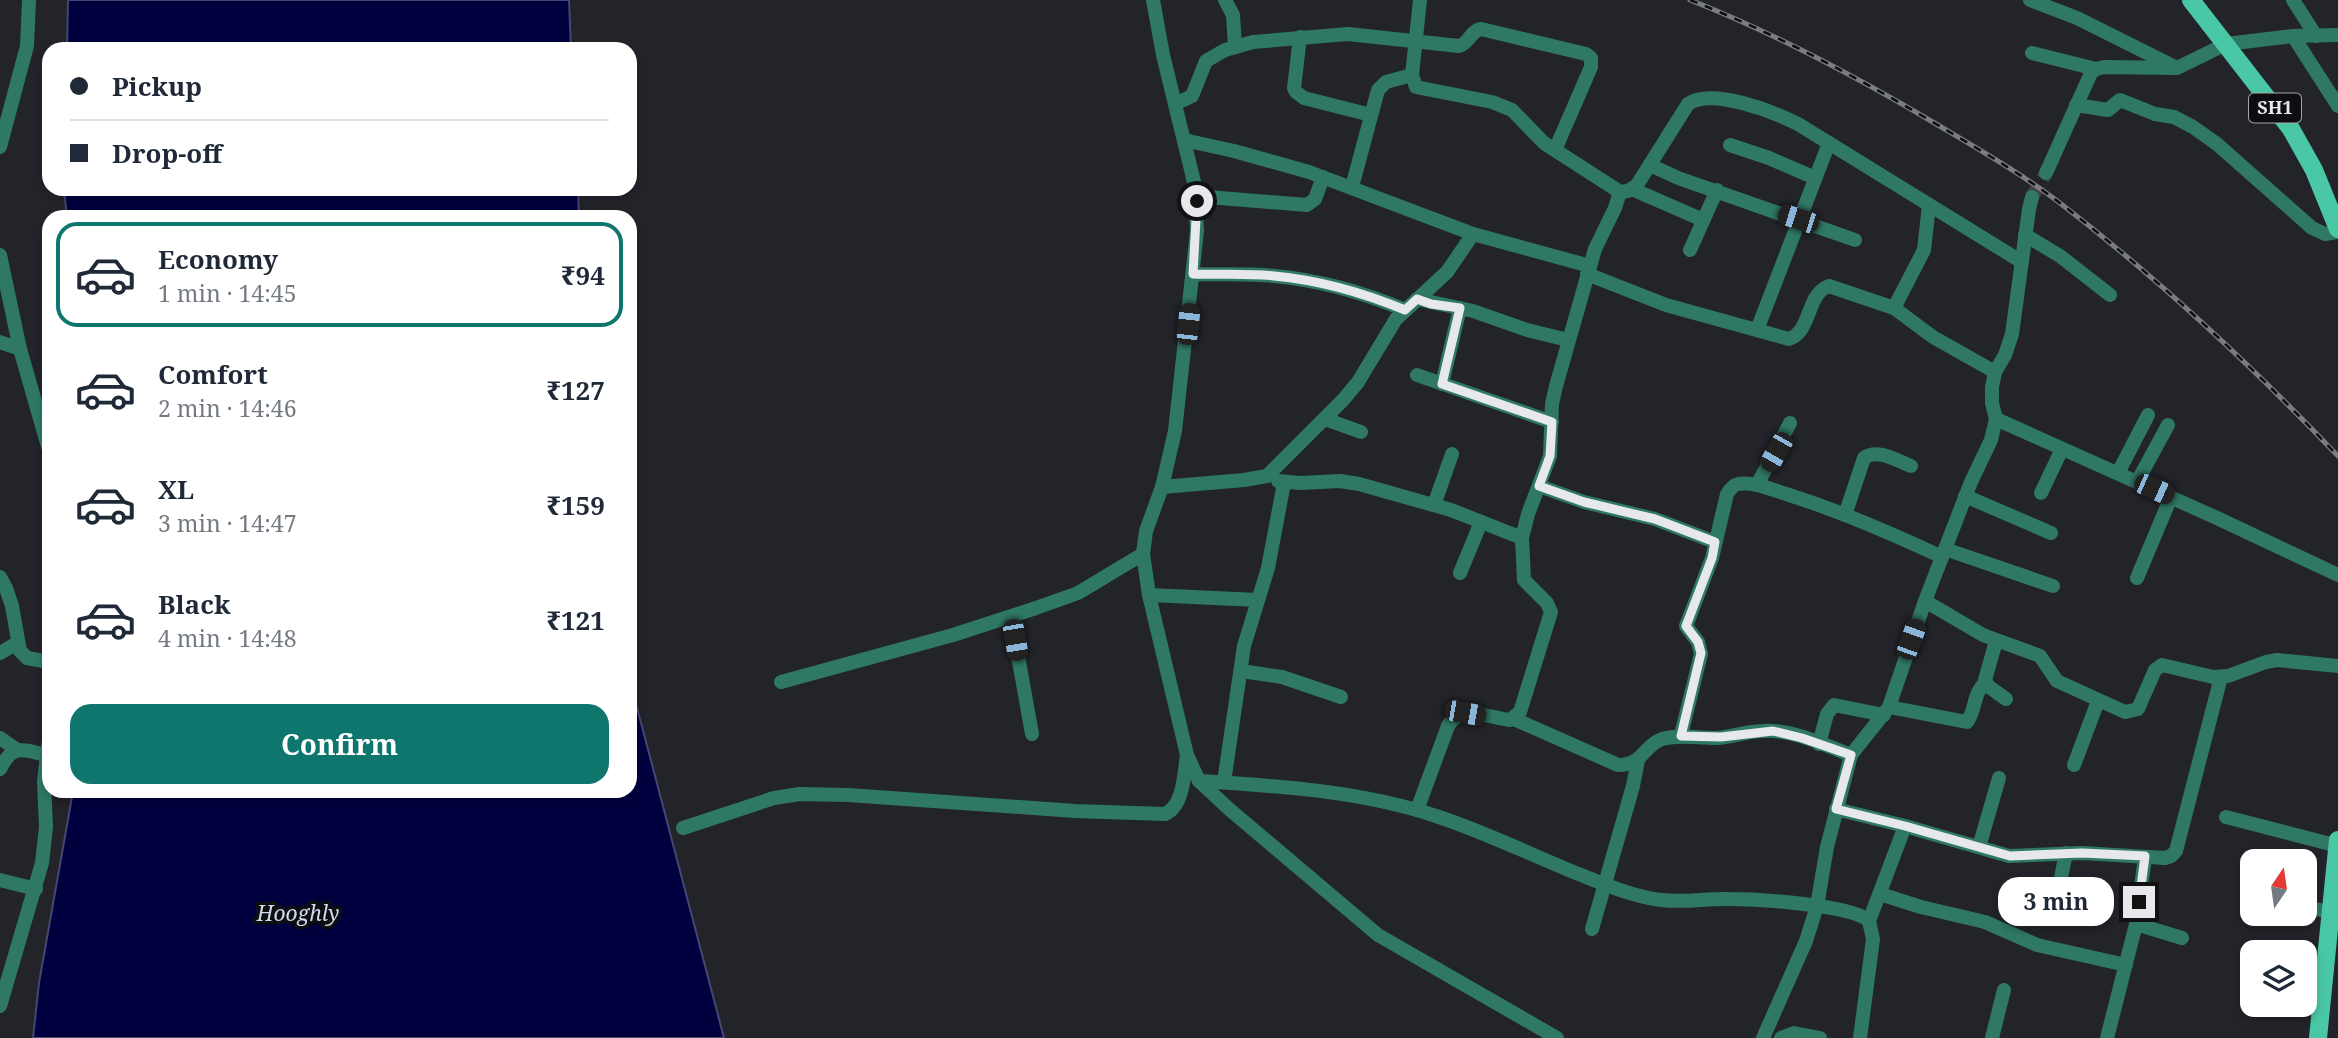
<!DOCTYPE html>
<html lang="en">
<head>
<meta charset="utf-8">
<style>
  body { margin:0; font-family:"Noto Serif",serif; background:#f2f2f3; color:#1f2937; height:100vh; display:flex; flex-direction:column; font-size:26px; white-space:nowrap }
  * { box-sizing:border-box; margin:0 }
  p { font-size:23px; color:#747a83 }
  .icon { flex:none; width:38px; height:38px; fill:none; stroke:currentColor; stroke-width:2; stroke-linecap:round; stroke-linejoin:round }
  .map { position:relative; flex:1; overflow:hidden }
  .panel { position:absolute; left:42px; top:210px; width:595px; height:588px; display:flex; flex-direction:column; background:#fff; border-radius:21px; box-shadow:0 4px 10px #0003 }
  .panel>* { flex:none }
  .hud { position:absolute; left:42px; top:42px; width:595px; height:154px; border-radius:21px; box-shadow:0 4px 10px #0003; display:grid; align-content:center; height:154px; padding:0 28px; background:#fff }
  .needle { width:46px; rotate:13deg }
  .controls { position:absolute; left:2240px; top:849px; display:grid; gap:14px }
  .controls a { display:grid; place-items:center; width:77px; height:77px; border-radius:14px; background:#fff; box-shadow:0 4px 10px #0003; font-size:35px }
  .end { position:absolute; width:32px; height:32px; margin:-16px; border:9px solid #e6e8ec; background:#111; box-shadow:0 0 0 4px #111 }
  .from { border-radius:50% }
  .bubble { position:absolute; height:49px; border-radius:21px; background:#fff; box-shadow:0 4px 10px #0003; font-size:23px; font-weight:700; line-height:49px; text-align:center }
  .car { position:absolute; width:21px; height:42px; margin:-21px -10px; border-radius:9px; box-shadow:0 0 5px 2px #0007; background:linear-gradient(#222 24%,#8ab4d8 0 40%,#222 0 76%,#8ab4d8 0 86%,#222 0) }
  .hud b { display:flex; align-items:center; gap:24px; height:66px; font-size:26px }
  .hud b+b { border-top:2px solid #e0e1e3 }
  .hud i { width:18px; height:18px; background:#1f2937 }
  ul { padding:12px 0 0; list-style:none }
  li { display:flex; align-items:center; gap:21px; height:105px; margin:0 14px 10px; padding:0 14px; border:4px solid transparent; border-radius:21px }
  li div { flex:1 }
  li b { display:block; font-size:26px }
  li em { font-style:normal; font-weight:700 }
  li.selected { border-color:#0f766e }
  li>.icon { width:63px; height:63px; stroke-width:1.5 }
  .button { display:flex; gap:14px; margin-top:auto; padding:14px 28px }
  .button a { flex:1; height:80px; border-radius:21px; background:#0f766e; color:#fff; font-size:28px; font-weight:700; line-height:80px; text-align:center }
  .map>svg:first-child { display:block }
</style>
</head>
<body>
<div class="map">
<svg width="2338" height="1038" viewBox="0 0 2338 1038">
  <rect width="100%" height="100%" fill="#22242a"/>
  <!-- water -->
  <g fill="#00003e" stroke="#454672" stroke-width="2">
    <polygon points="68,0 569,0 571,49 67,49"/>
    <polygon points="64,189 578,189 579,217 67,217"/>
    <polygon points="630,681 724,1038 33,1038 39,983 73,791 630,791"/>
  </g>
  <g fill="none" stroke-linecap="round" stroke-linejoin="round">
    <!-- minor-tunnel -->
    <polyline stroke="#3f4147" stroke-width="14" stroke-dasharray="14 7" stroke-linecap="butt" points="2032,197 2046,173"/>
    <!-- minor -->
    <g stroke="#2f7964" stroke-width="14">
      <polyline points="1153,0 1163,55 1194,182 1197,231 1175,431 1162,487 1146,531 1143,554 1149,595 1187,755 1199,781 1229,809 1378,935 1557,1038"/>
      <polyline points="1225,0 1233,15 1235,47"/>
      <polyline points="2030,0 2077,18 2177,68 2226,44 2293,36 2338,35"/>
      <polyline points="2293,0 2316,36"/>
      <polyline points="2293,36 2338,106"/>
      <polyline points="1300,37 1294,88 1296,92 1304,98 1371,115"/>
      <polyline points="2032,53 2096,69"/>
      <path d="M1175,104l17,-8 14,-35 19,-11 28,-8 95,-8 111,12c10,-2 11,-15 22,-17l105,25 5,4v9l-36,83"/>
      <polyline points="2076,105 2108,110 2120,100 2155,114 2174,117 2193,127 2217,144 2312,228 2325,234 2338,232"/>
      <polyline points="1184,140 1234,151 1309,172 1473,234 1590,266"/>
      <polyline points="1730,145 1769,158 1815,178"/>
      <polyline points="0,147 27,46 29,0"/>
      <polyline points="1650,165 1678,178 1855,240"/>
      <polyline points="2046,173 2091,73 2096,69 2104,67 2175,68"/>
      <polyline points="1352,187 1378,90 1386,82 1412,75"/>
      <polyline points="1632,189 1703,220"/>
      <path d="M1620,192l8,-1 9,-6 51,-81c24,-17 86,8 110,20l224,138"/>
      <polyline points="1196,196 1307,205 1315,199 1323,177"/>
      <polyline points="2025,235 2060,256 2110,295"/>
      <polyline points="1690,250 1717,190"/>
      <polyline points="0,255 20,349 49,450"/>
      <path d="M1193,274c27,1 54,-1 81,2 44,4 91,17 131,34"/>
      <path d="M1587,274l79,31 123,34c23,-8 17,-45 40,-53l65,22 39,29 62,35"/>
      <polyline points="1417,299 1473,311 1527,330 1568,340"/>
      <polyline points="1894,308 1924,250 1929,205"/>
      <polyline points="1757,330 1829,143"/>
      <polyline points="0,342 20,349"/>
      <polyline points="1417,375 1552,422"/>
      <polyline points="1442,384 1460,308"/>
      <polyline points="1325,419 1361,432"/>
      <polyline points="1996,419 2217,518 2338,575"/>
      <polyline points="2118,473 2148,415"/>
      <polyline points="1278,481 1300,483 1340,481 1359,484 1451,510 1522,538"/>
      <polyline points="2137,482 2168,425"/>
      <polyline points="1757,485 1790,423"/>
      <polyline points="1539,486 1584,502 1655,519 1715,542"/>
      <polyline points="1162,487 1244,480 1267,476 1343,400 1358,382 1396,319 1447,272 1473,234"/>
      <polyline points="2041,493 2062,449"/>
      <polyline points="1965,496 2051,533"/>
      <polyline points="1434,505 1452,454"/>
      <path d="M1845,515l19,-57c14,-10 33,3 47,8"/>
      <polyline points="1945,549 2053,586"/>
      <polyline points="1460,573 1481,522"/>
      <polyline points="0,577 6,588 12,606 20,651 27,658 49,662"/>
      <polyline points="2137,578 2171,497"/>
      <polyline points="1149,595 1258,600"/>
      <polyline points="1925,601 1983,635 2040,656 2057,681 2125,712 2138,709 2155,670 2162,665 2213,677 2228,676 2266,662 2277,660 2338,666"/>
      <polyline points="1011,617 1032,734"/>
      <polyline points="1996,641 1985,680 1988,686 2006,699"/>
      <polyline points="0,653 17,643"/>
      <polyline points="1241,671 1282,677 1341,697"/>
      <polyline points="781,682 953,635 1036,608 1078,593 1143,554"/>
      <path d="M1889,707l78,15c9,-11 6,-31 19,-39"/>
      <path d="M1514,719l104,46c25,0 25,-19 44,-26 18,-5 35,-1 54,-1 16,-1 31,-7 47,-7 30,-2 61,14 88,24"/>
      <path d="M1681,735l20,-81 -3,-12 -12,-16 26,-68 15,-64c3,-5 6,-9 11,-10 16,-3 34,6 48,10 54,17 105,39 156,63"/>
      <polyline points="0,738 17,750"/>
      <polyline points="1819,744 1827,714 1834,705 1884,715"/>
      <polyline points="2074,765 2098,701"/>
      <path d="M0,769c13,-26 22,-19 47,-14"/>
      <path d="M1199,781c81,5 163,10 240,36 48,16 95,39 142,58 26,10 53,22 80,25 24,3 46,-2 69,-1 27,0 123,6 139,22l4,18 -13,99"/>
      <polyline points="1224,782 1244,646 1268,568 1284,483"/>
      <polyline points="1836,809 1905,826 2009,856 2082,853 2165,858 2171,856 2176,851 2221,677"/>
      <path d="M1417,810l31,-84c13,-23 42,-8 62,-6l10,-8 31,-100 -4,-9 -23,-23 -2,-42 6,-24 22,-58 2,-52 4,-18 39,-137 20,-41 5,-16 -76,-49 -32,-33 -20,-8 -76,-15 -4,-12 8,-75"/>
      <polyline points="2226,817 2338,846"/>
      <path d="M683,828l91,-30 26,-4 48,1 227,16 90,3c19,-8 19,-41 22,-59"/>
      <polyline points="1979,847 1999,778"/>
      <polyline points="0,880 36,889"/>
      <polyline points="1880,894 1921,907 1985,922 2037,945 2126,965"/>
      <polyline points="2055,907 2066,853"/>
      <polyline points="2305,907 2331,912"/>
      <polyline points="1869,921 1905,826"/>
      <polyline points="2136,924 2145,857"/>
      <polyline points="1592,929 1633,786 1638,760"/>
      <polyline points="0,1006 42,863 46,827 44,781 49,739"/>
      <polyline points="1763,1038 1806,941 1817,906 1827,847 1851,755 1889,707 1925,601 1971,482 1991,440 1996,419 1992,403 1992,387 1995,372 2005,355 2012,334 2029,209 2032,197"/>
      <polyline points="1781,1038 1794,1033 1820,1038"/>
      <polyline points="1992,1038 2004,990"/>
      <polyline points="2107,1038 2136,924 2182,938"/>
    </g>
    <!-- major -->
    <g stroke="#4ac8a5" stroke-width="18">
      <polyline points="2191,0 2291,129 2314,170 2338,229"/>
      <polyline points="2318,1038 2338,840"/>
    </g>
    <!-- rail casing -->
    <g stroke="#7a7c82" stroke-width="5">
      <path id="rail" d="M1690,0c84,33 163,75 241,121 42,25 86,50 125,79 101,77 194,164 282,256"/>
    </g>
    <!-- rail -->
    <use href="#rail" stroke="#0c0e10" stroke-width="2.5" stroke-dasharray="8" stroke-linecap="butt"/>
  </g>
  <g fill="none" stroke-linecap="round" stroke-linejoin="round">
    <!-- route -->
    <path stroke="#e6e8ec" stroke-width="9" d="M1197,201l-4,73c27,1 54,-1 81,2 44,4 90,17 131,34l12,-11 14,5 29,4 -18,76 110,38 -2,34 -11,30 45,16 71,17 60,23 -3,16 -26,68 12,16 3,11 -20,83 40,1 52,-6 29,7 49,17 -15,54 69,17 105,30 72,-3 63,3 -6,46"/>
  </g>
  <g text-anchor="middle" stroke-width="7" stroke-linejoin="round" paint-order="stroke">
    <!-- shield labels -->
    <rect fill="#0c0e10" stroke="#a5a7aa" stroke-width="2" x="2249" y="93.5" width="52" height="29" rx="5"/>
    <g font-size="18" font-weight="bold" fill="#e6e8ec">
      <text x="2275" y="114">SH1</text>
    </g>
    <!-- water labels -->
    <g font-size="21" font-style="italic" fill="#cfdbef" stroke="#0c0e10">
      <text x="298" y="921">Hooghly</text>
    </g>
  </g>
</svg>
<div class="controls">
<a><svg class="needle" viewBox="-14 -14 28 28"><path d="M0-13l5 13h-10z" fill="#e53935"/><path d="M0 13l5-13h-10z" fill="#747a83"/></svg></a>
<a><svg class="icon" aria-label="layers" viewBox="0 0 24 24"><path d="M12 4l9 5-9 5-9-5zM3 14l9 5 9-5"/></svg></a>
</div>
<i class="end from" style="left:1197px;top:201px"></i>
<i class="end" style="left:2139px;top:902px"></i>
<div class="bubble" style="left:1998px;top:877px;width:116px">3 min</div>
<i class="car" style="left:1798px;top:219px;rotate:288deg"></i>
<i class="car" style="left:1188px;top:324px;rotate:6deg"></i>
<i class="car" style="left:1776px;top:452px;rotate:210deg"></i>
<i class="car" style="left:2154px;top:489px;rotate:114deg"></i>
<i class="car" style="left:1911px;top:639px;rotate:20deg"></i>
<i class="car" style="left:1015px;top:640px;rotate:170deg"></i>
<i class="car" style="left:1465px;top:713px;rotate:100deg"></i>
<div class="hud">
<b><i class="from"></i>Pickup</b>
<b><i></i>Drop-off</b>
</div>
<section class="panel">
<ul>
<li class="selected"><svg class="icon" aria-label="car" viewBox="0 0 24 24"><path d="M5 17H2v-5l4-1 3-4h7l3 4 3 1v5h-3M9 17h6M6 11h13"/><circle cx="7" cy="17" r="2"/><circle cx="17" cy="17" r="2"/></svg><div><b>Economy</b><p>1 min · 14:45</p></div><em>₹94</em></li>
<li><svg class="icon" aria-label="car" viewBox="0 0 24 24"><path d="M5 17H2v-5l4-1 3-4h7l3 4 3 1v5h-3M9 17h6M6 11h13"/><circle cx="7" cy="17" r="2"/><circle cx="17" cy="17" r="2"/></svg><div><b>Comfort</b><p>2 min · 14:46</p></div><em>₹127</em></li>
<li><svg class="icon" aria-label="car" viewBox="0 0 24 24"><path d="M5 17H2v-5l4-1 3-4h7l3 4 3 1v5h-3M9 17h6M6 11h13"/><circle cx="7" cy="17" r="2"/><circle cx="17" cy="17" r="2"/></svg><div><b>XL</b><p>3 min · 14:47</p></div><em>₹159</em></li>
<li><svg class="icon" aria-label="car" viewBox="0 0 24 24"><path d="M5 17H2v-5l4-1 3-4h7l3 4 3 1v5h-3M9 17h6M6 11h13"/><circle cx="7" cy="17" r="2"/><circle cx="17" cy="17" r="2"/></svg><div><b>Black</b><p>4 min · 14:48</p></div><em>₹121</em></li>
</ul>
<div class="button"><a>Confirm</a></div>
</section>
</div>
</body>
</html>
